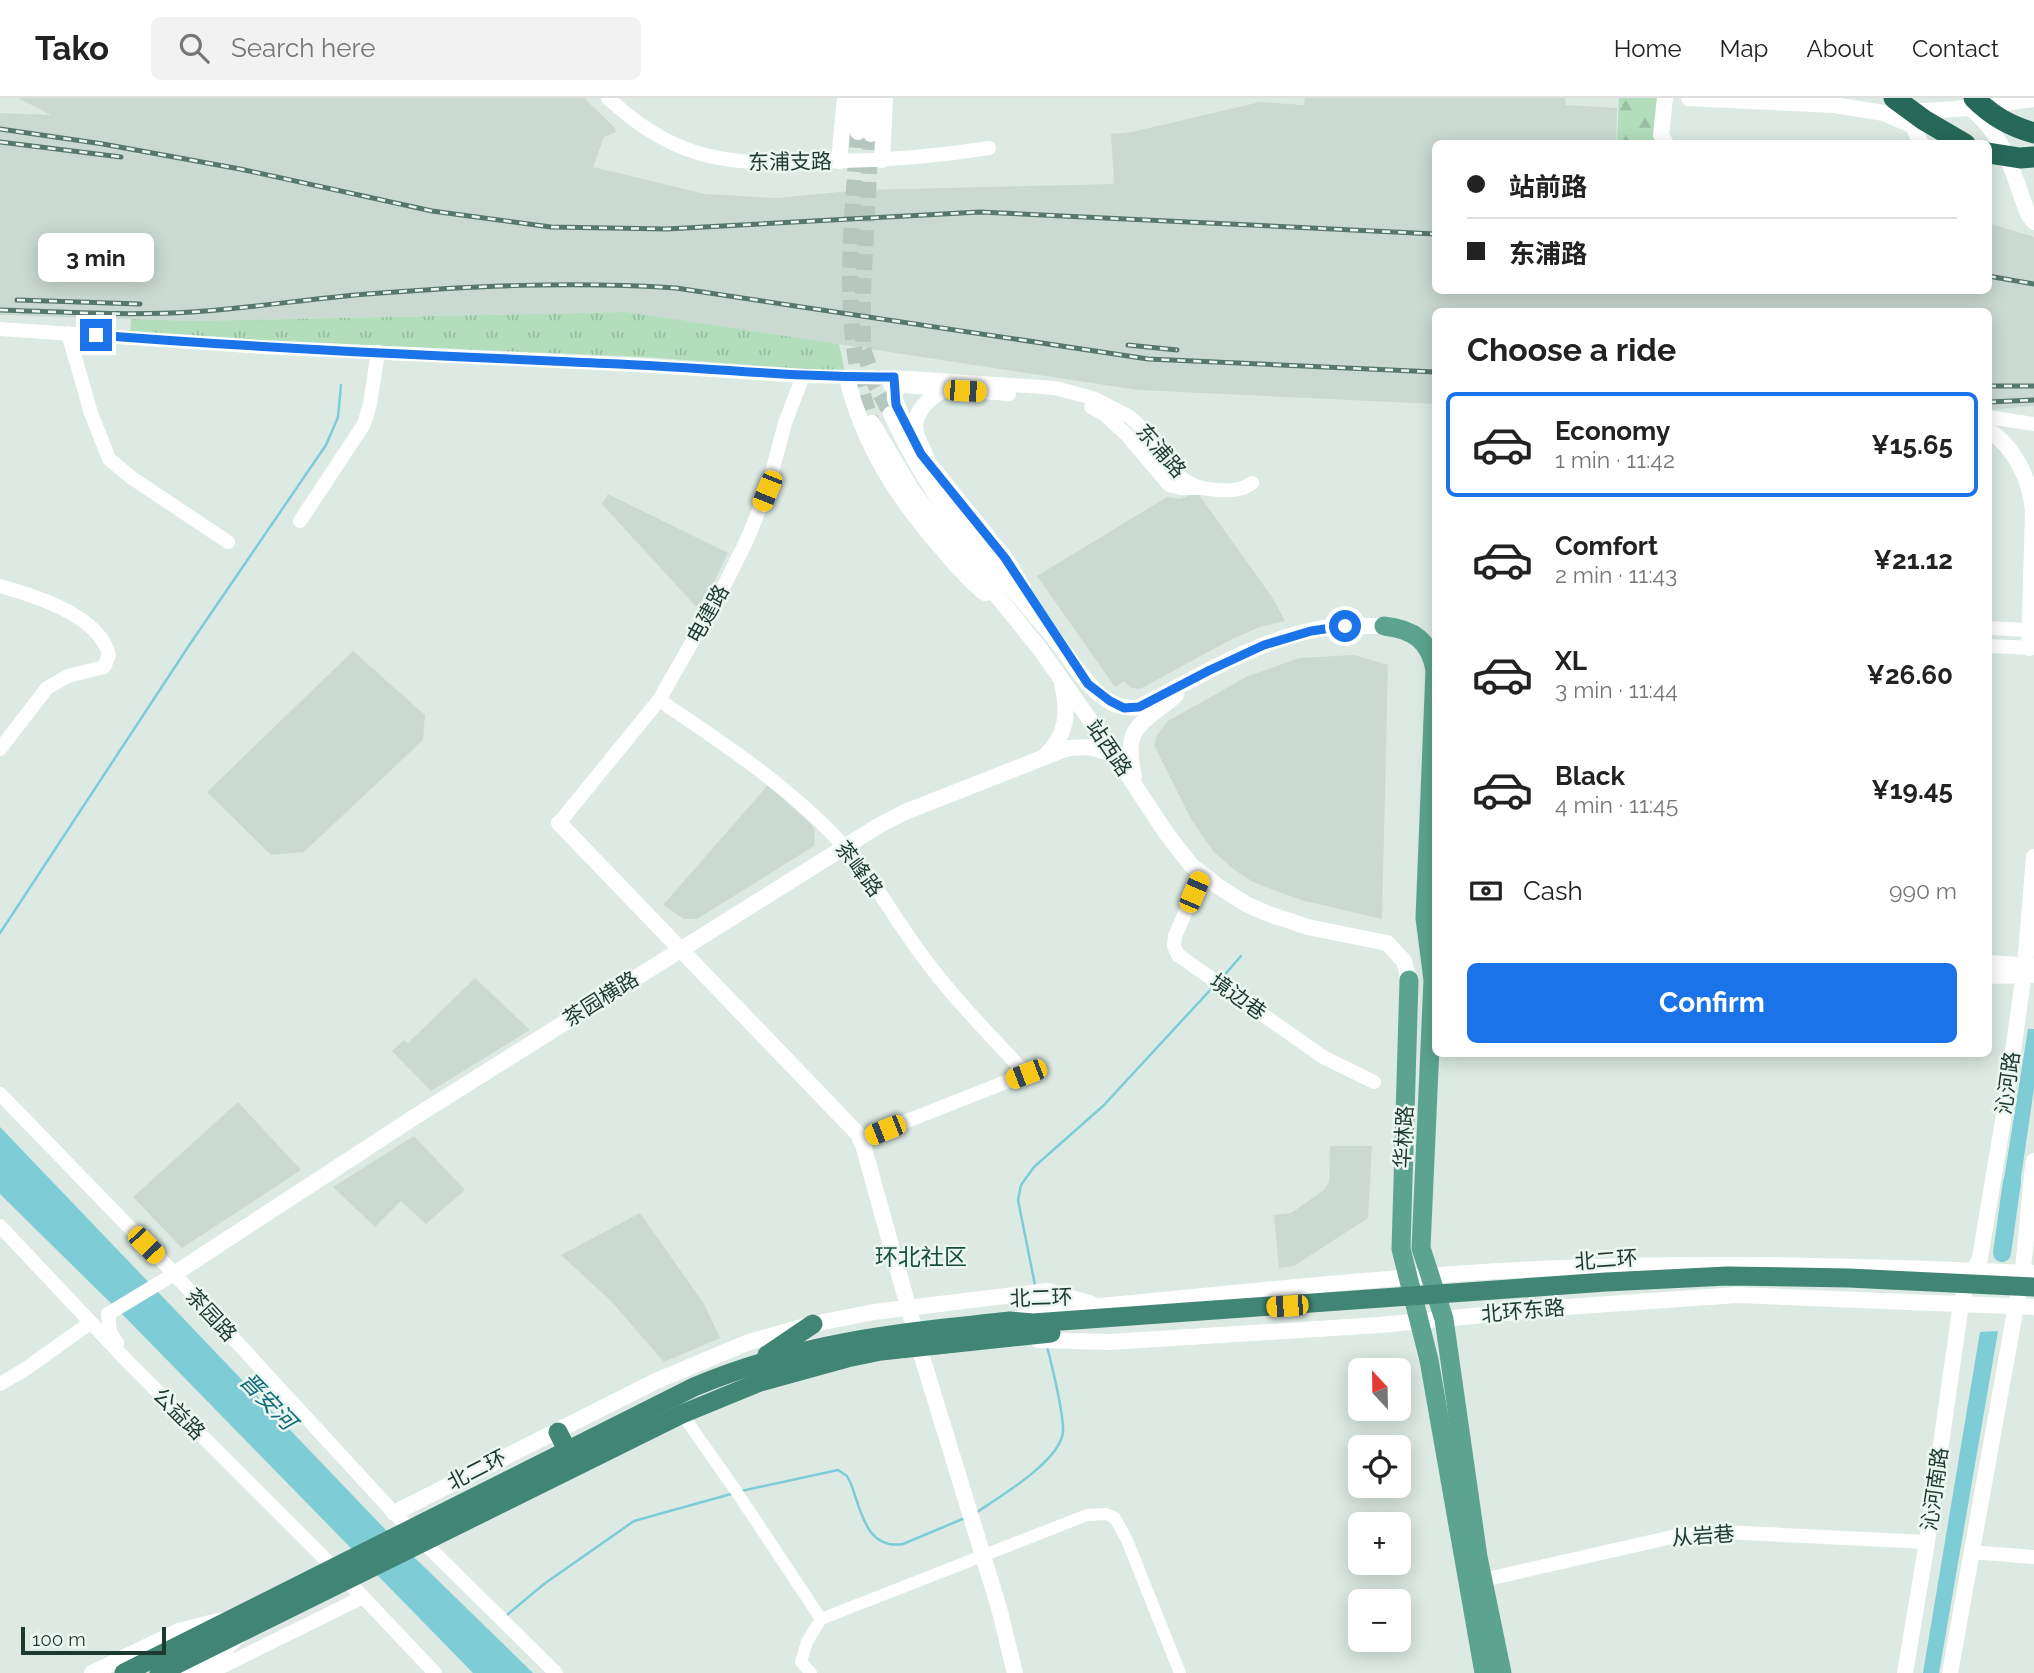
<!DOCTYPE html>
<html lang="en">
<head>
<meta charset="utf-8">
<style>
  body { margin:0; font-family:Raleway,"Noto Sans SC",sans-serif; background:#f2f2f2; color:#222; height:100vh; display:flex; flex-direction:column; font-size:26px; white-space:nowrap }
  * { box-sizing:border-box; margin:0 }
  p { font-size:23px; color:#767676 }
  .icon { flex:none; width:38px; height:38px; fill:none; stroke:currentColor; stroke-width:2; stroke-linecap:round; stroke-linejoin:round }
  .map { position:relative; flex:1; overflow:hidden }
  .sheet { position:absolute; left:1432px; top:210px; width:560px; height:749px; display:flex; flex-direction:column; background:#fff; border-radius:10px; box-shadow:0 4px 18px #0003 }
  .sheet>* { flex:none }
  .top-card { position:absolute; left:1432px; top:42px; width:560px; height:154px; border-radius:10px; box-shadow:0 4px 18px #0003; display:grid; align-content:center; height:154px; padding:0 35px; background:#fff }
  .needle { width:46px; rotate:338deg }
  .controls { position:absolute; left:1348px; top:1260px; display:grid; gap:14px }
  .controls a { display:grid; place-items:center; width:63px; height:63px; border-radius:10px; background:#fff; box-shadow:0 4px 18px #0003; font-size:35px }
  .scale { position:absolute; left:21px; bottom:18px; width:145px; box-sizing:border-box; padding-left:7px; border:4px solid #1d3a31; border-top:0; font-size:19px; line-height:24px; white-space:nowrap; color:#1d3a31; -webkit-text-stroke:5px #ecf7f1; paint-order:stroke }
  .end { position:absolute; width:32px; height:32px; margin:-16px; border:9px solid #1a73e8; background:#fff; box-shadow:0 0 0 4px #fff }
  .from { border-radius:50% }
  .bubble { position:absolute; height:49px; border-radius:10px; background:#fff; box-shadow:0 4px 18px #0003; font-size:23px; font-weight:700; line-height:49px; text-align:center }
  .car { position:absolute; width:21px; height:42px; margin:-21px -10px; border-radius:9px; box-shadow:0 0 5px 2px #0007; background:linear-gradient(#f5c518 24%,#345 0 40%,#f5c518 0 76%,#345 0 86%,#f5c518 0) }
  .top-card b { display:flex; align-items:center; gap:24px; height:66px; font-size:26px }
  .top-card b+b { border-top:2px solid #e0e0e0 }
  .top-card i { width:18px; height:18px; background:#222 }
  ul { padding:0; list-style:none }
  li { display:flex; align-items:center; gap:21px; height:105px; margin:0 14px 10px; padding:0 21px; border:4px solid transparent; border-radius:10px }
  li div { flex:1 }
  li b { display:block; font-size:26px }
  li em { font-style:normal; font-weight:700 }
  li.selected { border-color:#1a73e8 }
  li>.icon { width:63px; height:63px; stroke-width:1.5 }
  h2 { padding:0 35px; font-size:32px; line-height:84px }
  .pay { display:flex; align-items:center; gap:18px; height:77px; padding:0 35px; font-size:26px }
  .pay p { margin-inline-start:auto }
  .primary-button { display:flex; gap:14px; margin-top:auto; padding:14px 35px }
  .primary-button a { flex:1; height:80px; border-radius:10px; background:#1a73e8; color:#fff; font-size:28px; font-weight:700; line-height:80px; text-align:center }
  header { display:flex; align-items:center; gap:42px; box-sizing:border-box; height:98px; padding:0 35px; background:#fff; border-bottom:2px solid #e0e0e0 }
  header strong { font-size:33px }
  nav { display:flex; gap:38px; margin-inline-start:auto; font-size:24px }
  .search { width:490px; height:63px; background:#f2f2f2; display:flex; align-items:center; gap:18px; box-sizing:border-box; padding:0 24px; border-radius:10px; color:#767676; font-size:26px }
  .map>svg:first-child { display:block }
</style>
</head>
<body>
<header>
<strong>Tako</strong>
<div class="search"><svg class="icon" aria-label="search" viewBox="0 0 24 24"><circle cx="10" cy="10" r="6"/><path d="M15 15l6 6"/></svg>Search here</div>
<nav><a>Home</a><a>Map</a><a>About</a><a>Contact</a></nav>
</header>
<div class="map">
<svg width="2034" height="1575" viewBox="0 0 2034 1575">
  <defs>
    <pattern id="grass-tufts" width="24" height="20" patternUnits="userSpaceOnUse" patternTransform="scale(1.75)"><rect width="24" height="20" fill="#b2debc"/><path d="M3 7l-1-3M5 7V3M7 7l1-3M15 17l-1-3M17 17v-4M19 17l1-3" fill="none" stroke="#99bfa2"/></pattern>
    <pattern id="forest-firs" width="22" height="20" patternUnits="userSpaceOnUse" patternTransform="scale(1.75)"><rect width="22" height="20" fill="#b2debc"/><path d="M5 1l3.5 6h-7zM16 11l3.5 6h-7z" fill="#99bfa2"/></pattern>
  </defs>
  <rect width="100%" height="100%" fill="#dceae3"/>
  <!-- built -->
  <g fill="#cadad2">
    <polygon points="18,0 584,0 615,30 616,34 604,39 593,69 705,96 776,100 861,92 1114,86 1111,36 1132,34 1260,4 1304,7 1305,0 1565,0 1566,7 1617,10 1616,45 1435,46 1435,192 1988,192 1988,125 2034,139 2034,308 1988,312 1988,214 1435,214 1435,306 1138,292 627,214 193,223 0,217 0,15 51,17"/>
    <polygon points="1197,394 1272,499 1285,523 1260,529 1234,540 1140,591 1131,590 1124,583 1115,589 1037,478 1167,399 1180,401"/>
    <polygon points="608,396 728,455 700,513 602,406"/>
    <polygon points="353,553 425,617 423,642 304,754 271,757 207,694"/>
    <polygon points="1354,557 1388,567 1382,821 1301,802 1253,784 1233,771 1213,753 1191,721 1154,647 1157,637 1168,623 1246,579 1299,560"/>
    <polygon points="768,687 812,727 815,733 814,748 697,821 684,821 663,807"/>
    <polygon points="475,880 530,932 431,993 392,953 404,942 408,945"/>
    <polygon points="238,1004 301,1072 182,1150 133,1099"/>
    <polygon points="414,1038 465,1092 426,1126 401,1103 375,1129 333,1089"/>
    <polygon points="1330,1048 1372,1048 1368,1120 1294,1168 1279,1170 1274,1117 1291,1115 1324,1092 1329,1084"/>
    <polygon points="640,1115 704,1206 720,1240 664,1264 611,1203 561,1157"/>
  </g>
  <!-- grass -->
  <polygon fill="url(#grass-tufts)" points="627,214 839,246 845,274 645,259 130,237 131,221 193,223"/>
  <!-- forest -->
  <polygon fill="url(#forest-firs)" points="1619,0 1660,0 1658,45 1617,46"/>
  <!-- water -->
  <g fill="#7dccd6">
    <polygon points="2028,931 2034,931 2034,990 2017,1107 2000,1106"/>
    <polygon points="0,1029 381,1427 533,1575 473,1575 127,1221 0,1096"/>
    <polygon points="1998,1233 1939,1575 1923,1575 1980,1234"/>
  </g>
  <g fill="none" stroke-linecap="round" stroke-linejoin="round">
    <!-- stream -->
    <g stroke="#7dccd6" stroke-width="2.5">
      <polyline points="0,835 190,546 326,347 338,319 341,287"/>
      <polyline points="1220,882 1241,858"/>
      <polyline points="1035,1187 1018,1102 1021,1087 1034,1069 1103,1008 1213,889"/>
      <path d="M741,1393l97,-21 9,6 4,8c10,26 15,66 52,60l62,-26"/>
      <path d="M977,1414c24,-16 83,-51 86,-80 1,-20 -11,-65 -16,-86"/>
      <polyline points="507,1517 544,1486 634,1423 731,1396"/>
    </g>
    <!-- river -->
    <polyline stroke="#7dccd6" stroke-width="18" points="2002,1155 2012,1084"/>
    <!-- secondary-tunnel -->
    <g stroke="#b6c7bf" stroke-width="16" stroke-dasharray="16 8" stroke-linecap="butt">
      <path d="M858,34c-6,97 -20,197 14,291"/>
      <polyline points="871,36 863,193 863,251 876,288 891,316"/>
    </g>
    <!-- minor -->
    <g stroke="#fff" stroke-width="12">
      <polyline points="682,1316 736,1393 821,1521"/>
      <polyline points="811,1575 801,1564 807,1544 821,1521 1087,1417 1106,1416 1115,1420 1127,1442 1180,1575"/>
    </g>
    <!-- tertiary -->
    <g stroke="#fff" stroke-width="14">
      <path d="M608,0c78,72 134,66 233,63 50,-1 98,-5 148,-13"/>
      <path d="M0,231l262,18 375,18 166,11 106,2 146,10 38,10 37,19 15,14 38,48c14,12 55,16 69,4"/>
      <polyline points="68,235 91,315 109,361 132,380 228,444"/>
      <polyline points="890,287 1009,296"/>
      <polyline points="1091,309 1104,316 1126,336 1169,387 1181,390 1198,390"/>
      <polyline points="1988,319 2034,326"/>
      <polyline points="300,423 364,326 370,306 378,254"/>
      <path d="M0,488c35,10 99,29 109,69l-5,12 -36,9 -21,12 -47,61"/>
      <polyline points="1988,530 2029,532"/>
      <polyline points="1988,548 2034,550"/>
      <path d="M659,602c65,44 130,86 184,145 32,35 54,79 84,117 30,40 65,75 99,112l-165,65"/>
      <polyline points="559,725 659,602 723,490 746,444 767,393 785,325 803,278"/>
      <polyline points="1202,776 1175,838 1174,848 1178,857 1323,959 1374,984"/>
      <polyline points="0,996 165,1166 394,1415 556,1575"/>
      <polyline points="0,1128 129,1265 363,1499 435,1575"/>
      <polyline points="117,1245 110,1234 108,1216 174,1176"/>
      <polyline points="0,1286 24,1272 90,1225"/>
      <polyline points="1971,1454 2034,1459"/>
      <polyline points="1483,1482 1672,1439 1724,1434 1927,1444"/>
      <polyline points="209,1575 363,1499"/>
    </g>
    <!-- secondary -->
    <g stroke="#fff" stroke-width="16">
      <polyline points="1665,0 1661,37 1666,46"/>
      <polyline points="1689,0 1834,7 1884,15 1957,11 2034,1"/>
      <path d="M1970,10c35,27 43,66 58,106l6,8"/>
      <polyline points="1886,16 1913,28 1921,46"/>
      <polyline points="858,34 860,0"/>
      <polyline points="871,36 874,0"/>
      <polyline points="882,62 885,0"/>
      <polyline points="839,63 845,0"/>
      <path d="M847,280c16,67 51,121 97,173 13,15 25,30 41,42"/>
      <polyline points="894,280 895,301 904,325"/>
      <path d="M891,316c13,27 27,54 44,79 34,49 77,94 115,140 17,20 30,45 50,62 11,9 24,15 39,12 60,-30 118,-68 185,-79 20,-3 40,-2 60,-2"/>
      <polyline points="872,325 913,394 1040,551 1114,656 1166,735 1191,767 1219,789 1246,806 1266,815 1308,829 1387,845 1404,863 1409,882"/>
      <path d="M1988,332c27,17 43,51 45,82l-4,136"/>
      <polyline points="922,357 1005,460 1023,489"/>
      <path d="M928,364c-3,-9 -8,-17 -11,-26 -8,-20 11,-37 26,-46"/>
      <path d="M1046,657c21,-20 23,-43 16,-71"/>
      <path d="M1134,679c-12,-53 8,-52 42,-82"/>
      <polyline points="559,725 858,1036 863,1047 915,1233"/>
      <polyline points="1988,865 2034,868"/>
      <polyline points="1988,878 2031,877"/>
      <polyline points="174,1176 416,1018 878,728 905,714 1068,650 1089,649 1114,656"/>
      <path d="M1021,1220l27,-7c163,-15 326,-34 490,-42 165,-8 330,-3 496,4"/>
      <polyline points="1038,1242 1110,1244 1380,1227 1566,1209 1737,1197 2034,1209"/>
      <polyline points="919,1249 999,1510 1015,1575"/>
      <polyline points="394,1415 656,1283 749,1244 813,1226 874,1214 1047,1193 1092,1206"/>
      <polyline points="92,1575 179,1533 222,1522"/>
      <polyline points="189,1575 214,1561 240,1537"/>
      <polyline points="1905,1575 1927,1444 1961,1206 1965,1192 1980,1160 2005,1011 2025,867 2034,759"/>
      <path d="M1950,1575l66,-367c11,-47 11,-96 18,-145"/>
    </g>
    <!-- primary -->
    <g stroke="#5ca48f" stroke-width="19">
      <path d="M1384,528c29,3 46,15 51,44l-10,248 8,62 -12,268 23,71 34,238 24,116"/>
      <polyline points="1409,882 1401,1151 1429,1262 1484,1575"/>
    </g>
    <!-- trunk -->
    <g stroke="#418674" stroke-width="19">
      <polyline points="767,1257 813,1226"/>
      <polyline points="558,1334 567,1352"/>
      <path d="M124,1575l570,-286c107,-45 203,-54 316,-66l23,2 573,-41 121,-6 122,2 185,9"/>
      <polyline points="159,1575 682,1316 760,1284 847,1260 881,1253 1051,1235"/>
    </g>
    <!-- motorway -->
    <g stroke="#266959" stroke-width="21">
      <polyline points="1894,0 1924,22 1965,46"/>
      <path d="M1974,0c18,18 36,28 60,35"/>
      <polyline points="1988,55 2020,60 2034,59"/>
    </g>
    <!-- rail casing -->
    <g stroke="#56776d" stroke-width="5">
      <g id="rail">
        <polyline points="0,31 103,46 240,71 432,113 551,129 667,131 980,114 1435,136"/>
        <polyline points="0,44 121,59"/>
        <polyline points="1988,178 2034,186"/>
        <polyline points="17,202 140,206"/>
        <path d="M0,212c64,2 128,6 192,2 58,-4 116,-13 175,-18 104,-8 204,-13 309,-6l472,71 287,13"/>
        <polyline points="1128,247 1177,252"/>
        <polyline points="1988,288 2034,288"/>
        <polyline points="1988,304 2034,302"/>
      </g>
    </g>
    <!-- rail -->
    <use href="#rail" stroke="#ecf7f1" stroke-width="2.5" stroke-dasharray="8" stroke-linecap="butt"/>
  </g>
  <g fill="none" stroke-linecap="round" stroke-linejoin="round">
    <!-- route -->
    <path stroke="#1a73e8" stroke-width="9" d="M96,237c174,14 349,21 523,29 92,4 183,14 275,13l2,28 25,49 84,104 83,126 22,17 14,7 15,-1 71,-37 54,-25 47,-14 34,-5"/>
  </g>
  <g text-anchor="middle" stroke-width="5" stroke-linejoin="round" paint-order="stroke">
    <!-- street labels -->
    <g font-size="21" fill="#1d3a31" stroke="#ecf7f1">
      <text transform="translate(790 64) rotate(-1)" y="7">东浦支路</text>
      <text transform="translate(1161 353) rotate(49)" y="7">东浦路</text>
      <text transform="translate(708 516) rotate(-61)" y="7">电建路</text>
      <text transform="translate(1109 650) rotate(56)" y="7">站西路</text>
      <text transform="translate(859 771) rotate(53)" y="7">茶峰路</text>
      <text transform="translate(1238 899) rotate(35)" y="7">境边巷</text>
      <text transform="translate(601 901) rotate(-32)" y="7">茶园横路</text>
      <text transform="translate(2008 985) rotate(-82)" y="7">沁河路</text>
      <text transform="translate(1404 1039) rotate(-87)" y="7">华林路</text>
      <text transform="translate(1606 1162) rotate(-4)" y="7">北二环</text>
      <text transform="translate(1041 1200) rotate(-2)" y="7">北二环</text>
      <text transform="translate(1523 1213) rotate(-5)" y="7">北环东路</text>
      <text transform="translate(211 1217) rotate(47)" y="7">茶园路</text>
      <text transform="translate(179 1316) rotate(45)" y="7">公益路</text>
      <text transform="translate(477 1372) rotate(-27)" y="7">北二环</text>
      <text transform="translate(1935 1391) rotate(-82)" y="7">沁河南路</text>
      <text transform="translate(1703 1438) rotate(-4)" y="7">从岩巷</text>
    </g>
    <!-- neighbourhood labels -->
    <g font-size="23" fill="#174e3e" stroke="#ecf7f1">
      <text x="921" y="1167">环北社区</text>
    </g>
    <!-- water labels -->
    <g font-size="23" font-style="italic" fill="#126d7b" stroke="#ecf7f1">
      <text transform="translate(268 1303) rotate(46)" y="8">晋安河</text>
    </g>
  </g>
</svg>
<div class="controls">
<a><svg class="needle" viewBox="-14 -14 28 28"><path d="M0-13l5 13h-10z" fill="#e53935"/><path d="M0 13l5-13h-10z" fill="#767676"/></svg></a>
<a><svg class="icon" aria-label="locate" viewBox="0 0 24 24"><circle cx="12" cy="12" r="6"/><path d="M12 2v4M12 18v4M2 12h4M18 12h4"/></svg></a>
<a>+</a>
<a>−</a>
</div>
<div class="scale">100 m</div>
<i class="end from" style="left:1345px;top:528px"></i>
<i class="end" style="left:96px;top:237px"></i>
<div class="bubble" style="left:38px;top:135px;width:116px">3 min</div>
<i class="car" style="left:965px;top:293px;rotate:93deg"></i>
<i class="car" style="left:767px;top:393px;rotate:202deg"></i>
<i class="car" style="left:1194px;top:794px;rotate:23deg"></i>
<i class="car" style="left:1026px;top:976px;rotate:249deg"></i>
<i class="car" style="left:885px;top:1032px;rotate:248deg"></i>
<i class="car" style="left:146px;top:1147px;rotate:136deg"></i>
<i class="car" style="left:1287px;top:1208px;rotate:266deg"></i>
<div class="top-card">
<b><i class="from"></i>站前路</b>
<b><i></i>东浦路</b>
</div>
<section class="sheet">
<h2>Choose a ride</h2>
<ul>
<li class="selected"><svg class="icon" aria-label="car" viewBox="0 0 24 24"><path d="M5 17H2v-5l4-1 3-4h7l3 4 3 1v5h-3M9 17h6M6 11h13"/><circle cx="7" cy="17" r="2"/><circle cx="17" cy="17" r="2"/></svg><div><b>Economy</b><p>1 min · 11:42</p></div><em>¥15.65</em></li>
<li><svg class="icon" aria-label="car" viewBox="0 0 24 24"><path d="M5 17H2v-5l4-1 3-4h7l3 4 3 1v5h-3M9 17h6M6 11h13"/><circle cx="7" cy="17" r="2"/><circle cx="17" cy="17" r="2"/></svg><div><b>Comfort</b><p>2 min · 11:43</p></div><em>¥21.12</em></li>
<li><svg class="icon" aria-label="car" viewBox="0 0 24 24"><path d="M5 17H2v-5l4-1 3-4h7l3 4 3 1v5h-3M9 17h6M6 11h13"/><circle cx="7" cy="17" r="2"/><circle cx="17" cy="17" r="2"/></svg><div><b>XL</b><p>3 min · 11:44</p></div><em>¥26.60</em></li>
<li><svg class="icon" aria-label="car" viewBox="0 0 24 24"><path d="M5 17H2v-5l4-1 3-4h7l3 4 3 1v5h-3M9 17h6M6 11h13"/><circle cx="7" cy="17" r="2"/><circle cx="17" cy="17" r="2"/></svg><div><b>Black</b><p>4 min · 11:45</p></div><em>¥19.45</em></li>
</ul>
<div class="pay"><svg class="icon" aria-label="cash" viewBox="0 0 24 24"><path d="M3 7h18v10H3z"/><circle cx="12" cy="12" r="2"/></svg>Cash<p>990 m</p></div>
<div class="primary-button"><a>Confirm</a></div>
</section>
</div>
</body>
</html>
